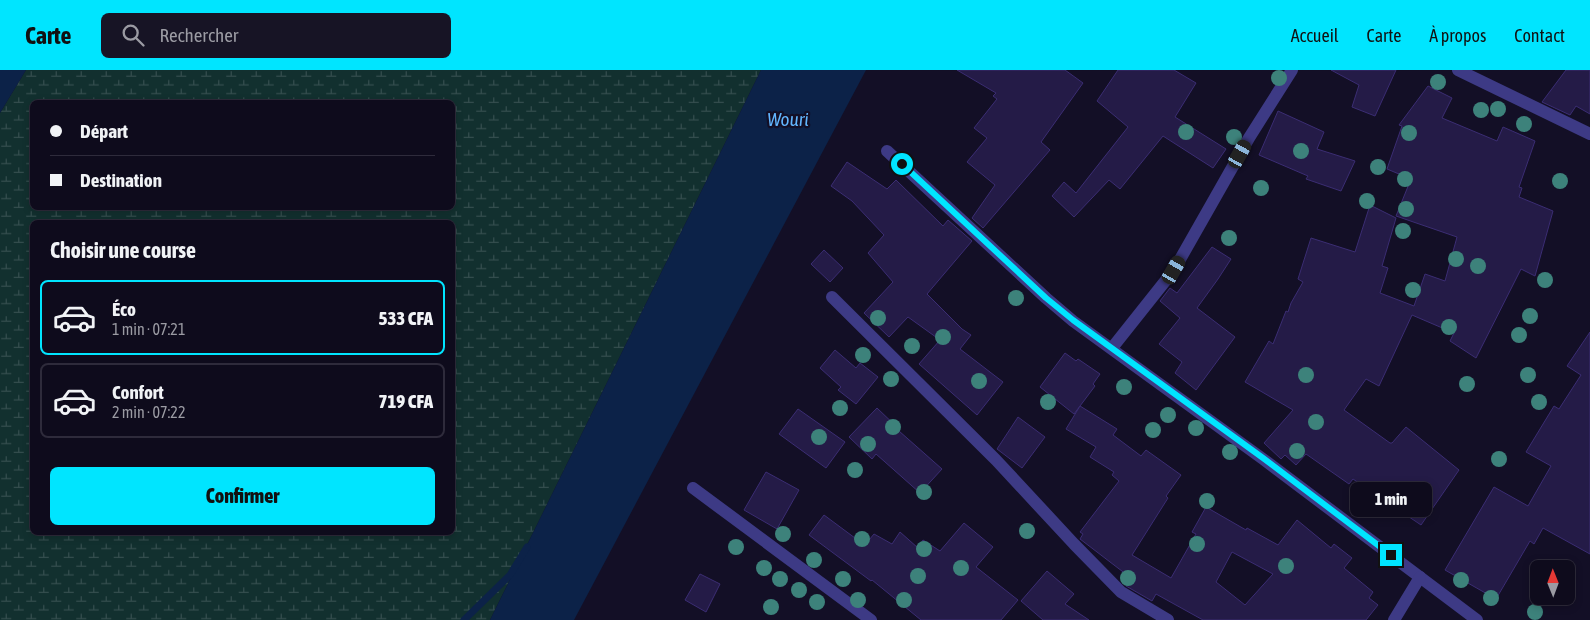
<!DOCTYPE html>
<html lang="fr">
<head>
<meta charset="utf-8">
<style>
  body { margin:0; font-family:"Asap Condensed",sans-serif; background:#171425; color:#f1f3f6; height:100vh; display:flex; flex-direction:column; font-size:19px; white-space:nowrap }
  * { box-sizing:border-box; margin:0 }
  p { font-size:16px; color:#9b9ba3 }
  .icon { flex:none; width:28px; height:28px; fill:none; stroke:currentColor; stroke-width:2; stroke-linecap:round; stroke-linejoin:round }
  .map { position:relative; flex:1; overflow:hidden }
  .sheet { position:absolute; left:30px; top:150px; width:425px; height:315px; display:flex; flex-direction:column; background:#0e0b1c; border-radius:8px; box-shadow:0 2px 8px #0003,0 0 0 1px #2e2b3b }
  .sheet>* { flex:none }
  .hud { position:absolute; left:30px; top:30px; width:425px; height:110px; border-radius:8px; box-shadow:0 2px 8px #0003,0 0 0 1px #2e2b3b; display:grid; align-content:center; height:110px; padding:0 20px; background:#0e0b1c }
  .needle { width:32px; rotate:359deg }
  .controls { position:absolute; left:1530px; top:490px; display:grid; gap:10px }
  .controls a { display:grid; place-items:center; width:45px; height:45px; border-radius:8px; background:#0e0b1c; box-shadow:0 2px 8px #0003,0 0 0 1px #2e2b3b; font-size:25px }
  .end { position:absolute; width:22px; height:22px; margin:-11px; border:6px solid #00e5ff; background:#111; box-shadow:0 0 0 2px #111 }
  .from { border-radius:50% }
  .bubble { position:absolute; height:35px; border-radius:8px; background:#0e0b1c; box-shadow:0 2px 8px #0003,0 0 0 1px #2e2b3b; font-size:16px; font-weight:800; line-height:35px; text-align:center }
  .car { position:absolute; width:15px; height:30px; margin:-15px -8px; border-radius:6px; box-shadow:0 0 4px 1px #0007; background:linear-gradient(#222 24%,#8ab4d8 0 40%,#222 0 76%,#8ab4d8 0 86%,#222 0) }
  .hud b { display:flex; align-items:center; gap:18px; height:48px; font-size:19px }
  .hud b+b { border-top:1px solid #2e2b3b }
  .hud i { width:12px; height:12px; background:#f1f3f6 }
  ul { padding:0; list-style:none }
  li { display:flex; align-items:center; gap:15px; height:75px; margin:0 10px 8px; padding:0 10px; border:2px solid #2e2b3b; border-radius:8px }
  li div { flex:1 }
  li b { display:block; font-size:19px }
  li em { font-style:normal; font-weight:800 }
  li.selected { border-color:#00e5ff }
  li>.icon { width:45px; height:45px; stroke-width:1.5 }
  h2 { padding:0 20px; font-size:22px; line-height:60px }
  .button { display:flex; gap:10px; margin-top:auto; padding:10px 20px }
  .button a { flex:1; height:58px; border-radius:8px; background:#00e5ff; color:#111; font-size:20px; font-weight:800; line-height:58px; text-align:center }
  header { display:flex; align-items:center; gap:30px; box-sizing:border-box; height:70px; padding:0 25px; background:#00e5ff; color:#111 }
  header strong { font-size:24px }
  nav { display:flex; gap:28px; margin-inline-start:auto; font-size:18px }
  .search { width:350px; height:45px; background:#171425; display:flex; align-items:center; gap:12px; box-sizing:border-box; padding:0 18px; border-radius:8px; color:#9b9ba3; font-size:19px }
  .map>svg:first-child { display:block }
</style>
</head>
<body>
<header>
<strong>Carte</strong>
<div class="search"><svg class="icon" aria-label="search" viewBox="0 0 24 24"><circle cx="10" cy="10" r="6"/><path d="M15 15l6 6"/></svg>Rechercher</div>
<nav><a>Accueil</a><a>Carte</a><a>À propos</a><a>Contact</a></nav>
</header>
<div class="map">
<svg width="1590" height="550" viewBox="0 0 1590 550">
  <defs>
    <pattern id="wetland-marsh" width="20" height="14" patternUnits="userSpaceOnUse" patternTransform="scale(1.25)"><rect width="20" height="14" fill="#12302f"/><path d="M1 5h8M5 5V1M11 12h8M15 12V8" fill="none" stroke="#344d4e"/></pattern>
  </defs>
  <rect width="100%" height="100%" fill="#130f26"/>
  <!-- wetland -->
  <path fill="url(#wetland-marsh)" fill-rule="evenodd" d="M26,0h735l-271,550h-490v-507zM32,32h420v106h-420zM32,152h420v310h-420z"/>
  <!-- water -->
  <g fill="#0c2248">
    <polygon points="0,0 26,0 0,43"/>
    <polygon points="761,0 866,0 574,550 490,550"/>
  </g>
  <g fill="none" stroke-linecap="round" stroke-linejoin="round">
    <!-- stream -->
    <polyline stroke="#0c2248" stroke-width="7" points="464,550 510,505 527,477"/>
  </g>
  <!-- building -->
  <g fill="#241b47" stroke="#3b2d73" fill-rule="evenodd">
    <polygon points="957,0 1065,0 1083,13 1041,72 1050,80 983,158 972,148 995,115 967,92 987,68 974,58 997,29 993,26 996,23"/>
    <polygon points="1118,0 1174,0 1196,13 1175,47 1226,79 1213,98 1163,66 1120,119 1109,110 1074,147 1052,126 1064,112 1076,123 1128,57 1097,31"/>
    <polygon points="1331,0 1396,0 1375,46 1352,37 1359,15"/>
    <polygon points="1566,0 1590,0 1590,44 1576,36 1570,45 1542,32"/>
    <polygon points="1428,16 1452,28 1442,48 1497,71 1503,57 1535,71 1519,117 1522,118 1519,127 1553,141 1535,206 1521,199 1476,288 1450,271 1454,263 1412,245 1379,316 1366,309 1344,340 1390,373 1392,373 1406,357 1459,400 1421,455 1353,409 1349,414 1306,384 1296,395 1285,385 1281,389 1264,373 1293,340 1245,312 1269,271 1273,274 1286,241 1288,242 1291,233 1303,212 1298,209 1311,168 1355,182 1370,135 1396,148 1382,196 1388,198 1380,223 1414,236 1425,204 1445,211 1457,167 1396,146 1411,109 1387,99 1402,56 1399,55"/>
    <polygon points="1278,41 1324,62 1317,79 1355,91 1341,121 1306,109 1308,106 1259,85"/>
    <polygon points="847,92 887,119 896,110 943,156 948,150 972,171 927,224 962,259 971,265 960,279 1003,312 977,345 919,294 940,270 908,247 889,267 864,243 893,212 868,183 884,165 852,131 831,116"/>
    <polygon points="1212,177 1231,189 1218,209 1197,238 1235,267 1196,320 1175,303 1182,292 1159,274 1180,248 1160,231 1170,218 1177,223"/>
    <polygon points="824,180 843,198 830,212 811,194"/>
    <polygon points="1590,262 1590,484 1543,458 1534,474 1530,471 1496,529 1445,500 1494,417 1528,436 1551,396 1526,382 1554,336 1559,339 1581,305 1567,296"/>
    <polygon points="835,280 856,298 860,293 878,307 856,334 838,320 841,317 820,298"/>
    <polygon points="1065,283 1076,291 1078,289 1100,304 1093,314 1095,316 1074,344 1040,317"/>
    <path d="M1080,336l37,23 -4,6 28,21 5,-6 35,25 -15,21 2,2 -36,57 39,23 25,-44 -4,-2 14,-25 40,23 1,-2 31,17 19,-25 34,28 3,-4 18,14 -8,10 29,24 -4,6 9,7 -12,15h-163l-47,-26 -4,7 -26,-15 5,-8 -51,-39 3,-5 -3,-2 39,-51 -7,-6 2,-3 -24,-15 6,-10 -30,-18zM1232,482l41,22 -28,31 -29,-23z"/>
    <polygon points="877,338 900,360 899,361 942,399 920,423 876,384 872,389 849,367"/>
    <polygon points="798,339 845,372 826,398 779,364"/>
    <polygon points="1018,347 1045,367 1022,398 997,379"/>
    <polygon points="766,402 799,420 777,459 744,440"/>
    <polygon points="824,445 859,471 863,466 869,470 874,464 892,474 900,462 918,478 923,470 940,481 964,453 993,477 976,497 1018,530 1001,550 921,550 872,510 871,511 809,465"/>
    <polygon points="1047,501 1074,524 1065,534 1089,550 1043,550 1021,531"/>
    <polygon points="700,504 720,514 706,542 685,530"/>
  </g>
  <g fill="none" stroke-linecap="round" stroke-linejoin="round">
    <!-- street -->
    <g stroke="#3d3a85" stroke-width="12">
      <polyline points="1458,0 1590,64"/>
      <polyline points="887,81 1046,228 1073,251 1263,389 1477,550"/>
      <polyline points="832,227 996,390 1074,474 1121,522 1168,550"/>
      <polyline points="1112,278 1174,200 1249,68 1292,0"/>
      <polyline points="693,418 871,550"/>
      <polyline points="1394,550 1420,507"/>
    </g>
  </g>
  <!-- trees -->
  <g fill="#3d827b">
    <circle cx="1279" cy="8" r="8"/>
    <circle cx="1438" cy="12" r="8"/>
    <circle cx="1498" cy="39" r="8"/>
    <circle cx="1481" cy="40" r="8"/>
    <circle cx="1524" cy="54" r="8"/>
    <circle cx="1186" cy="62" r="8"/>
    <circle cx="1409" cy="63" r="8"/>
    <circle cx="1234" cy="67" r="8"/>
    <circle cx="1301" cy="81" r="8"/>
    <circle cx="1378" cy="97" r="8"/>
    <circle cx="1405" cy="109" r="8"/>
    <circle cx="1560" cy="111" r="8"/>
    <circle cx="1261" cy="118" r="8"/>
    <circle cx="1367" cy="131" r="8"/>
    <circle cx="1406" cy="139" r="8"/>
    <circle cx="1403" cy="161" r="8"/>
    <circle cx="1229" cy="168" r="8"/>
    <circle cx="1456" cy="189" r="8"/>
    <circle cx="1478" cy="196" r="8"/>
    <circle cx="1545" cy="210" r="8"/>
    <circle cx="1413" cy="220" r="8"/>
    <circle cx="1016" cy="228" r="8"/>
    <circle cx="1530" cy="246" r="8"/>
    <circle cx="878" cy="248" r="8"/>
    <circle cx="1449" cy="257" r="8"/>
    <circle cx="1519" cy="265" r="8"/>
    <circle cx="943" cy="267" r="8"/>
    <circle cx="912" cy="276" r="8"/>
    <circle cx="863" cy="285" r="8"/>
    <circle cx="1306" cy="305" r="8"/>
    <circle cx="1528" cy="305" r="8"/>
    <circle cx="891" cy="309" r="8"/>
    <circle cx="979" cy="311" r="8"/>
    <circle cx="1467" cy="314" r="8"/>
    <circle cx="1124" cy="317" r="8"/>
    <circle cx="1048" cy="332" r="8"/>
    <circle cx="1539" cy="332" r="8"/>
    <circle cx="840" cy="338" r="8"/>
    <circle cx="1168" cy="345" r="8"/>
    <circle cx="1316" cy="352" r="8"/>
    <circle cx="893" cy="357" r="8"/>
    <circle cx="1196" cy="358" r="8"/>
    <circle cx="1153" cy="360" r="8"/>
    <circle cx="819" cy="367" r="8"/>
    <circle cx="868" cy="374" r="8"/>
    <circle cx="1297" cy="381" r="8"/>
    <circle cx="1230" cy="382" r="8"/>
    <circle cx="1499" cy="389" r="8"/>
    <circle cx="855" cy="400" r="8"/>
    <circle cx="924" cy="422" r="8"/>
    <circle cx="1207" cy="431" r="8"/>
    <circle cx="1027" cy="461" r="8"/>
    <circle cx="783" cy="464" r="8"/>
    <circle cx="862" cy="469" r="8"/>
    <circle cx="1197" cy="474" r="8"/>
    <circle cx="736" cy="477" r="8"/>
    <circle cx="924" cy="479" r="8"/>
    <circle cx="814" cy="490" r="8"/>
    <circle cx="1286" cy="496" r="8"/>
    <circle cx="764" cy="498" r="8"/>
    <circle cx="961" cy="498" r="8"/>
    <circle cx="918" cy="506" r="8"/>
    <circle cx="1128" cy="508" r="8"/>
    <circle cx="780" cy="509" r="8"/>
    <circle cx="843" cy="509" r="8"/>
    <circle cx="1461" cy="510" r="8"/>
    <circle cx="799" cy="520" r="8"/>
    <circle cx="1491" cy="528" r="8"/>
    <circle cx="858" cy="530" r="8"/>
    <circle cx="904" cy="530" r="8"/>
    <circle cx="817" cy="532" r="8"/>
    <circle cx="771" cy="537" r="8"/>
    <circle cx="1535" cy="542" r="8"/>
  </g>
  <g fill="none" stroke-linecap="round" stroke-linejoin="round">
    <!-- route -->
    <polyline stroke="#00e5ff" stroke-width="6" points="902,94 1046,228 1073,250 1263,388 1391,485"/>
  </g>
  <g text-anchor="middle" stroke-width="4.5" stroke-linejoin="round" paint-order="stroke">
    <!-- water labels -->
    <g font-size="19" font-style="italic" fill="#62b6ff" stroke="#130f26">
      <text x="788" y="56">Wouri</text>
    </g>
  </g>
</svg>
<div class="controls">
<a><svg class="needle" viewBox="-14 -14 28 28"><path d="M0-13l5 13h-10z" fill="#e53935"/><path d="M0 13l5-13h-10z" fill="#9b9ba3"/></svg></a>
</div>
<i class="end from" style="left:902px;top:94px"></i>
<i class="end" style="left:1391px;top:485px"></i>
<div class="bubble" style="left:1350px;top:412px;width:82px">1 min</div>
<i class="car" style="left:1240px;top:84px;rotate:29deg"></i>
<i class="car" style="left:1174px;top:200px;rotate:30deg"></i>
<div class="hud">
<b><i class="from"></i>Départ</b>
<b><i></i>Destination</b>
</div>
<section class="sheet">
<h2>Choisir une course</h2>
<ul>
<li class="selected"><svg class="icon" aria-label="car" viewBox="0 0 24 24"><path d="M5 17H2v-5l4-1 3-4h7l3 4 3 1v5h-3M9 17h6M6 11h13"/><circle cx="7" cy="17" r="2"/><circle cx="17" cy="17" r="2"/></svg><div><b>Éco</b><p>1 min · 07:21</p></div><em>533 CFA</em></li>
<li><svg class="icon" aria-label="car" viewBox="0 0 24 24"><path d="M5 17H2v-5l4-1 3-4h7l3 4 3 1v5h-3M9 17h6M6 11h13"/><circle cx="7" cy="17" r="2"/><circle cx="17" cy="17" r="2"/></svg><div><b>Confort</b><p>2 min · 07:22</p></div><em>719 CFA</em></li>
</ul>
<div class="button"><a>Confirmer</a></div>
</section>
</div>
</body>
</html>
